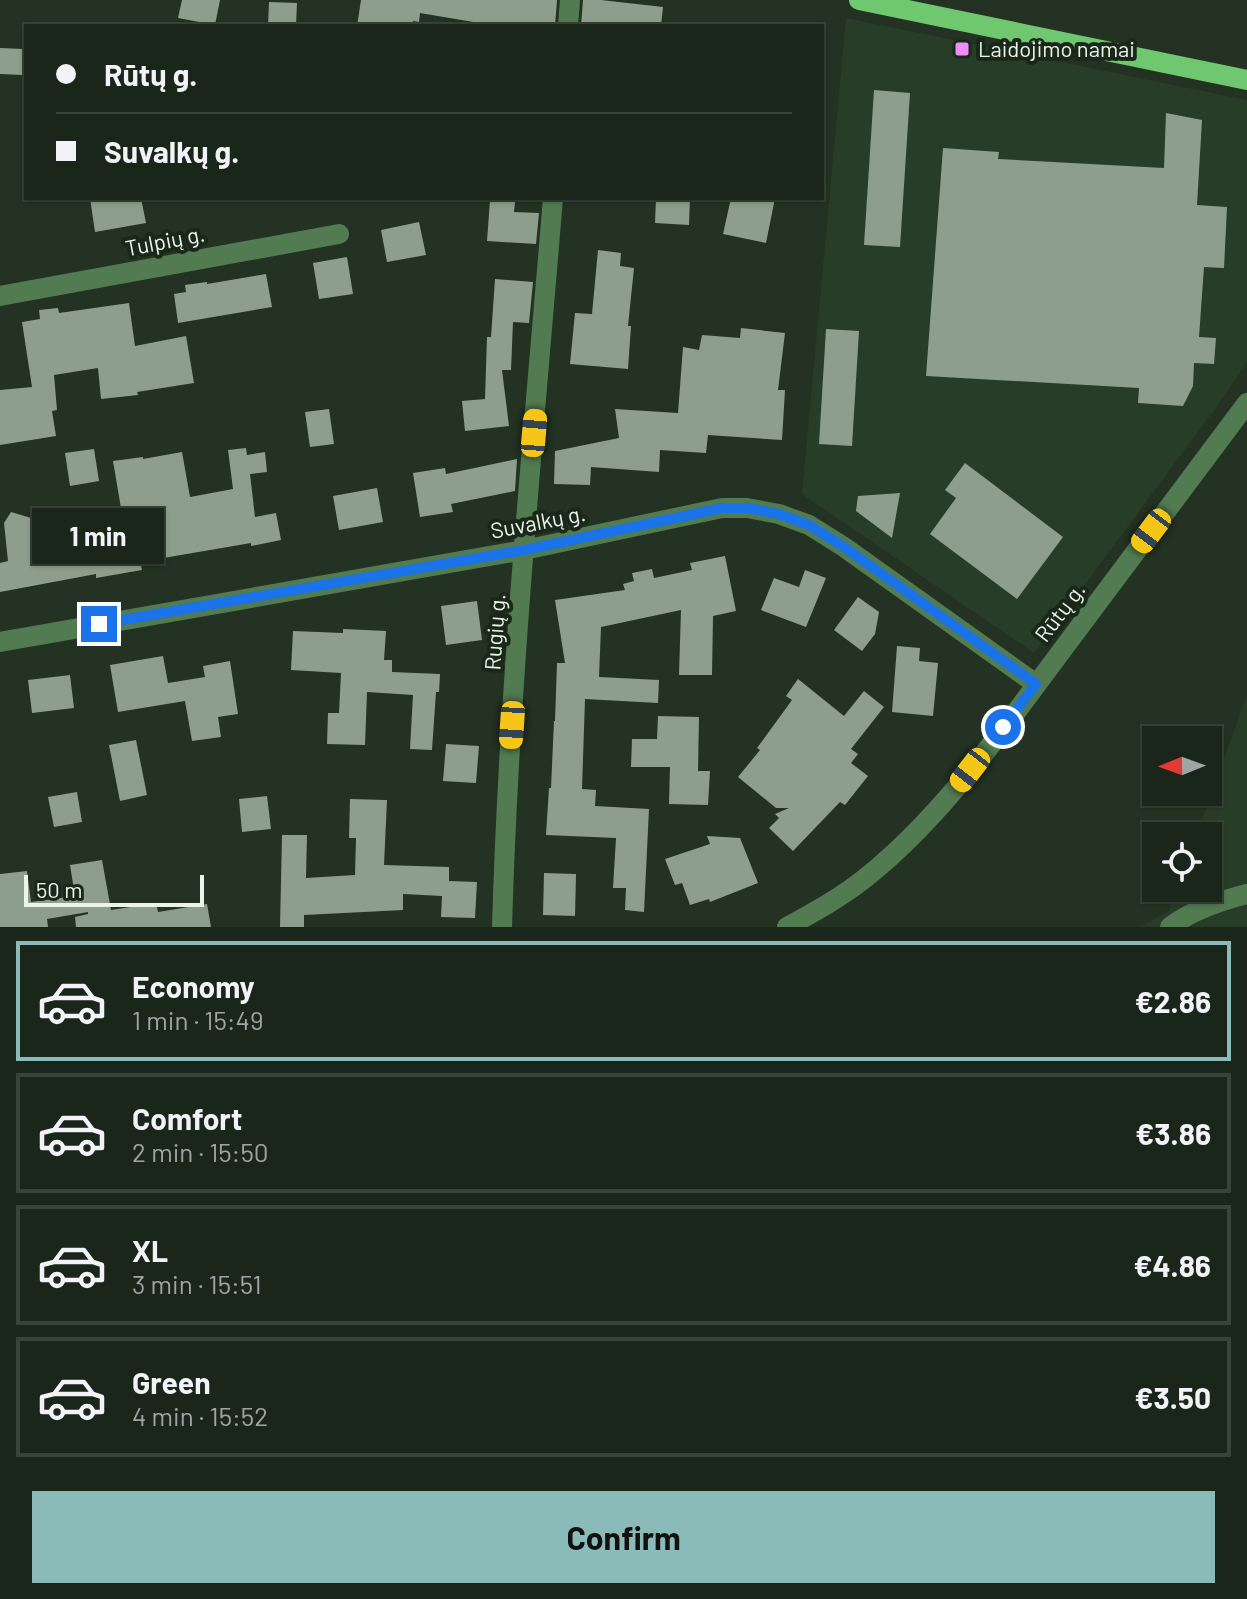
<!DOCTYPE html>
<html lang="en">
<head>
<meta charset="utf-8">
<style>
  body { margin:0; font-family:Barlow,sans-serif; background:#273227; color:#f1f3f6; height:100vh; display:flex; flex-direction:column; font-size:30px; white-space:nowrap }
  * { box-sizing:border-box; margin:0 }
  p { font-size:26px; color:#9fa5a2 }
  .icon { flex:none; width:44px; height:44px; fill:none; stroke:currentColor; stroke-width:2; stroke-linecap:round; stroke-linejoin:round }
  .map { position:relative; height:927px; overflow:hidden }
  .sheet { display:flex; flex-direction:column; background:#1a261a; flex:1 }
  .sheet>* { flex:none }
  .banner { position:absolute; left:24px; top:24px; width:800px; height:176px; border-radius:0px; box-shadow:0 2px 6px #0004,0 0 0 2px #384339; display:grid; align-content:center; height:176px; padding:0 32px; background:#1a261a }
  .needle { width:52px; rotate:269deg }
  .buttons { position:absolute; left:1142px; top:726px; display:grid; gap:16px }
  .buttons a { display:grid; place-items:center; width:80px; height:80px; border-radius:0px; background:#1a261a; box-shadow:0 2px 6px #0004,0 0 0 2px #384339; font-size:40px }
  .scale { position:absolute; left:24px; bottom:20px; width:180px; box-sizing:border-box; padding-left:8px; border:4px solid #eaf4e9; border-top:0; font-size:22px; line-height:28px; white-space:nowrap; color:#eaf4e9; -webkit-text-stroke:6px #1a2819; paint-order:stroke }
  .end { position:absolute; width:36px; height:36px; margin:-18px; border:10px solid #1a73e8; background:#fff; box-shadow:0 0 0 4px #fff }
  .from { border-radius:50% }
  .bubble { position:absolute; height:56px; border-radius:0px; background:#1a261a; box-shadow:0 2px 6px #0004,0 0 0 2px #384339; font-size:26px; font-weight:700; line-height:56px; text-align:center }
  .car { position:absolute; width:24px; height:48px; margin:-24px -12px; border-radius:10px; box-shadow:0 0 6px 2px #0007; background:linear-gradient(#f5c518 24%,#345 0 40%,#f5c518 0 76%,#345 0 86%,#f5c518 0) }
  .banner b { display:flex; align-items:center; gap:28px; height:76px; font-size:30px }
  .banner b+b { border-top:2px solid #384339 }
  .banner i { width:20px; height:20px; background:#f1f3f6 }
  ul { padding:14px 0 0; list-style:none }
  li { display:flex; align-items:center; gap:24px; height:120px; margin:0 16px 12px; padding:0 16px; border:4px solid #384339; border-radius:0px }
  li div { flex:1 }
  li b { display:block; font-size:30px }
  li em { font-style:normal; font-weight:700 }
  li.active { border-color:#8bbbb9 }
  li>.icon { width:72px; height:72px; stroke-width:1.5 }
  .action { display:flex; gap:16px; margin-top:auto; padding:16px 32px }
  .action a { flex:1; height:92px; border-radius:0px; background:#8bbbb9; color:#111; font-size:32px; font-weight:700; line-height:92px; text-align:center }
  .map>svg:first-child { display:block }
</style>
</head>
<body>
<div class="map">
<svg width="1247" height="927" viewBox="0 0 1247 927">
  <rect width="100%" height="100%" fill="#233223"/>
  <!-- built -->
  <g fill="#283d28">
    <polygon points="846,18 1247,100 1247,362 1215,409 1034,653 802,494"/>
    <polygon points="1247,695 1247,927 1140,927 1169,911 1177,888 1208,888 1208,836 1196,836"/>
  </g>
  <!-- building -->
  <g fill="#8d9f8c">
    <polygon points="182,0 220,0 215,25 178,18"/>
    <polygon points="361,0 557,0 555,26 497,26 420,13 419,22 413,21 412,26 357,26"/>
    <polygon points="583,0 601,0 663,7 661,26 581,26"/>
    <polygon points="269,2 297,3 296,26 268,26"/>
    <polygon points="0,48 24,49 23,75 0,74"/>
    <polygon points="874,90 910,93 900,247 864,245"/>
    <polygon points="1166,113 1202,120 1197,205 1227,207 1224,268 1204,267 1199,337 1216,338 1214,364 1194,363 1193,386 1183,406 1138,403 1139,388 926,376 943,148 999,152 998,159 1164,168"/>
    <polygon points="90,198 141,198 146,223 95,232"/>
    <polygon points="656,198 690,198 689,225 655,223"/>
    <polygon points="731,198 775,198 766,243 723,234"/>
    <polygon points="490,200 515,202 514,212 539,213 536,244 487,241"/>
    <polygon points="419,222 426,255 387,262 381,230"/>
    <polygon points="598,250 621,253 620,266 634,268 628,326 631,326 628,369 570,364 575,313 592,314"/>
    <polygon points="347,257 353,294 319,299 313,263"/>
    <polygon points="266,274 272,307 178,323 174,294 186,292 185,285 207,282 207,284"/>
    <polygon points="495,279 533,282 529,323 513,322 511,370 502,370 509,426 465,431 462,401 485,399 487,337 491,337"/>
    <polygon points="129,303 135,346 186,336 194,383 137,392 138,395 101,399 98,368 54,375 57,410 52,411 56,436 0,445 0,390 32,387 22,322 40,319 39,310 58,308 59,313"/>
    <polygon points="741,328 785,333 778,390 785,390 782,440 708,435 706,453 660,450 659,472 591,467 590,485 554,484 555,451 619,438 615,409 678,413 683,347 699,350 702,335 740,338"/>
    <polygon points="826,329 859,331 852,446 819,444"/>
    <polygon points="329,409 334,444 310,447 305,412"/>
    <polygon points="246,448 247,455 265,452 267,472 250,474 255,517 276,513 281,540 251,546 251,543 140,562 142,570 96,578 96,574 0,592 0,563 8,561 4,523 11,512 38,520 52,538 102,535 100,524 123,520 113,461 143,457 143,459 182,452 190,497 233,489 228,450"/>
    <polygon points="94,449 99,481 70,486 65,453"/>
    <polygon points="517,459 515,491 451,504 453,512 420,517 413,473 445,468 446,474"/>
    <polygon points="965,463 1063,537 1017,599 930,534 956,498 945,490"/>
    <polygon points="377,488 383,522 339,530 333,496"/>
    <polygon points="900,493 892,538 856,511 858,496"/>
    <polygon points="725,556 736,611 713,616 712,675 679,675 681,610 601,627 599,677 659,680 658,703 585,699 582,789 596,790 595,806 649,809 644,912 625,910 626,888 613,888 616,838 546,835 549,788 551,788 554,721 555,721 557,663 565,663 555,600 625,590 623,584 634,581 632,573 652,569 654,578 692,570 690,563"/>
    <polygon points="805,570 826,578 806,627 761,610 774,578 799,587"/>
    <polygon points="858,597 879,612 875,634 862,651 834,630"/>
    <polygon points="477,601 482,640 446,645 441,606"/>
    <polygon points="343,629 386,631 384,660 392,660 392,672 440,674 439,692 436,692 432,750 410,749 413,695 367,692 365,745 327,744 328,713 339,713 341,673 291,670 293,631 343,633"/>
    <polygon points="897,646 920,648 919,661 938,663 933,716 892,712"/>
    <polygon points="163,656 168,683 205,677 203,666 230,661 238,714 218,717 221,737 192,741 185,701 118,712 110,665"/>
    <polygon points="70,675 74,708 32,713 28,680"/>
    <polygon points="798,679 844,716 864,691 884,707 851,749 858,754 851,763 868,776 845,805 840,802 793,851 769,828 779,818 775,814 789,808 776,808 738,777 760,750 757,748 792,700 786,696"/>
    <polygon points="658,716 699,717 698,771 710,771 708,805 669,804 670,767 631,767 632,739 657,739"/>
    <polygon points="136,740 147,795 120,801 109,745"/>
    <polygon points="446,744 479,746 476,783 443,781"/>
    <polygon points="77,792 82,822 54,827 48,797"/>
    <polygon points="267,796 271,829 242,832 239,799"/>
    <polygon points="350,799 387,800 384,865 449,867 449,881 477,882 475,918 441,917 442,896 403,894 403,910 304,915 304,927 280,927 282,835 307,835 306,878 355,875 356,838 349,838"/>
    <polygon points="707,836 740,838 758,883 710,902 709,899 690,905 682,883 675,885 665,859 710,844"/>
    <polygon points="102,860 111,910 156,903 158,912 207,904 211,927 76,927 75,917 88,914 88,912 47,919 48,927 0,927 0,874 27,871 31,902 75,896 70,865"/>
    <polygon points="544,873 576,874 575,916 543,915"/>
  </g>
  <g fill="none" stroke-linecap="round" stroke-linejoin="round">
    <!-- minor -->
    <g stroke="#527b51" stroke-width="20">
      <polyline points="568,26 570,0"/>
      <polyline points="0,296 339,234"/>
      <polyline points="0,642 524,550 722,508 747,508 779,514 809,525 844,547 1036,684"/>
      <path d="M502,927c7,-243 31,-486 51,-729"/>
      <path d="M787,927c27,-15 53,-29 77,-48 80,-63 144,-157 205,-238 59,-80 119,-159 178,-238"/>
      <path d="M1170,927c22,-17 50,-26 77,-33"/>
    </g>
    <!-- major -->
    <polyline stroke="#6fc86f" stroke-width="20" points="859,0 1247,80"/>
  </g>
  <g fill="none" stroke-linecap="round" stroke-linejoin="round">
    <!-- route -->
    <polyline stroke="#1a73e8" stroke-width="10" points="99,624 524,550 722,508 747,508 779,514 809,525 844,547 1036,684 1003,727"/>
  </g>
  <!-- markers -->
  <rect fill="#ee8cf8" stroke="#1a2819" stroke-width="3" x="954" y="41" width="16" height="16" rx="4"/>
  <g text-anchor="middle" stroke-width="8" stroke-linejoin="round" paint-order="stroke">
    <!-- poi labels -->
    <g font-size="22" fill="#eaf4e9" stroke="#1a2819" text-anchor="start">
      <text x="978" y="57">Laidojimo namai</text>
    </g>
    <!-- street labels -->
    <g font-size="22" fill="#eaf4e9" stroke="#1a2819">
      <text transform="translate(165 241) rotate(-11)" y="8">Tulpių g.</text>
      <text transform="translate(538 522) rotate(-11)" y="8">Suvalkų g.</text>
      <text transform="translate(1060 612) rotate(-53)" y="8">Rūtų g.</text>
      <text transform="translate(495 632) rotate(-86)" y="8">Rugių g.</text>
    </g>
  </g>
</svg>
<div class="buttons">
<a><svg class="needle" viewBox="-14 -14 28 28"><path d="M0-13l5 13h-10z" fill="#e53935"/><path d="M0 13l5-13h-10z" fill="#9fa5a2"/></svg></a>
<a><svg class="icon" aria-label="locate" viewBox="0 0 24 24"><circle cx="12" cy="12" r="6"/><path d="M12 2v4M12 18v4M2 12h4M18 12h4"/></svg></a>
</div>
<div class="scale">50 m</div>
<i class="end from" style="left:1003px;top:727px"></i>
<i class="end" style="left:99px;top:624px"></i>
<div class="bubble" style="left:32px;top:508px;width:132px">1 min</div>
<i class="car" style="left:534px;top:433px;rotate:5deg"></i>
<i class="car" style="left:1151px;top:531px;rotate:217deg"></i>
<i class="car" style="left:512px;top:725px;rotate:184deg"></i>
<i class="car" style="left:970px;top:770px;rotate:218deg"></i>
<div class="banner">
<b><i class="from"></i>Rūtų g.</b>
<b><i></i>Suvalkų g.</b>
</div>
</div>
<section class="sheet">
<ul>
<li class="active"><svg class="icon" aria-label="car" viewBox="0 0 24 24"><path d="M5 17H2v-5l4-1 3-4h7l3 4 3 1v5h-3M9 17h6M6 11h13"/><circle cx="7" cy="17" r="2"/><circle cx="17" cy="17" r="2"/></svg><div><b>Economy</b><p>1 min · 15:49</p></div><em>€2.86</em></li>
<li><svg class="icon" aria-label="car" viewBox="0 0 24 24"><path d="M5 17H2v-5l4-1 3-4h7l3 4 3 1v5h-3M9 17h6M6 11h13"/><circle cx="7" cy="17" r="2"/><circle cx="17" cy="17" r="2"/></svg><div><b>Comfort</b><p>2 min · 15:50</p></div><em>€3.86</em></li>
<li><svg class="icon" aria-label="car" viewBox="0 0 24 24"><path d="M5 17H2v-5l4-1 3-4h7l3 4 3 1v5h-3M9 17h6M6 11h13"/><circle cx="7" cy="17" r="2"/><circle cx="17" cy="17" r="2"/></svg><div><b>XL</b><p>3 min · 15:51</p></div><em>€4.86</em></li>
<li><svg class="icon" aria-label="car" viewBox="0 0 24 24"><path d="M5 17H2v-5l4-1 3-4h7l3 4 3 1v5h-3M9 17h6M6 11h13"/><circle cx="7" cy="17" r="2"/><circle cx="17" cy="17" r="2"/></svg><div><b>Green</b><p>4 min · 15:52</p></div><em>€3.50</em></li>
</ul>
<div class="action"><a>Confirm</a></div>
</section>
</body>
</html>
